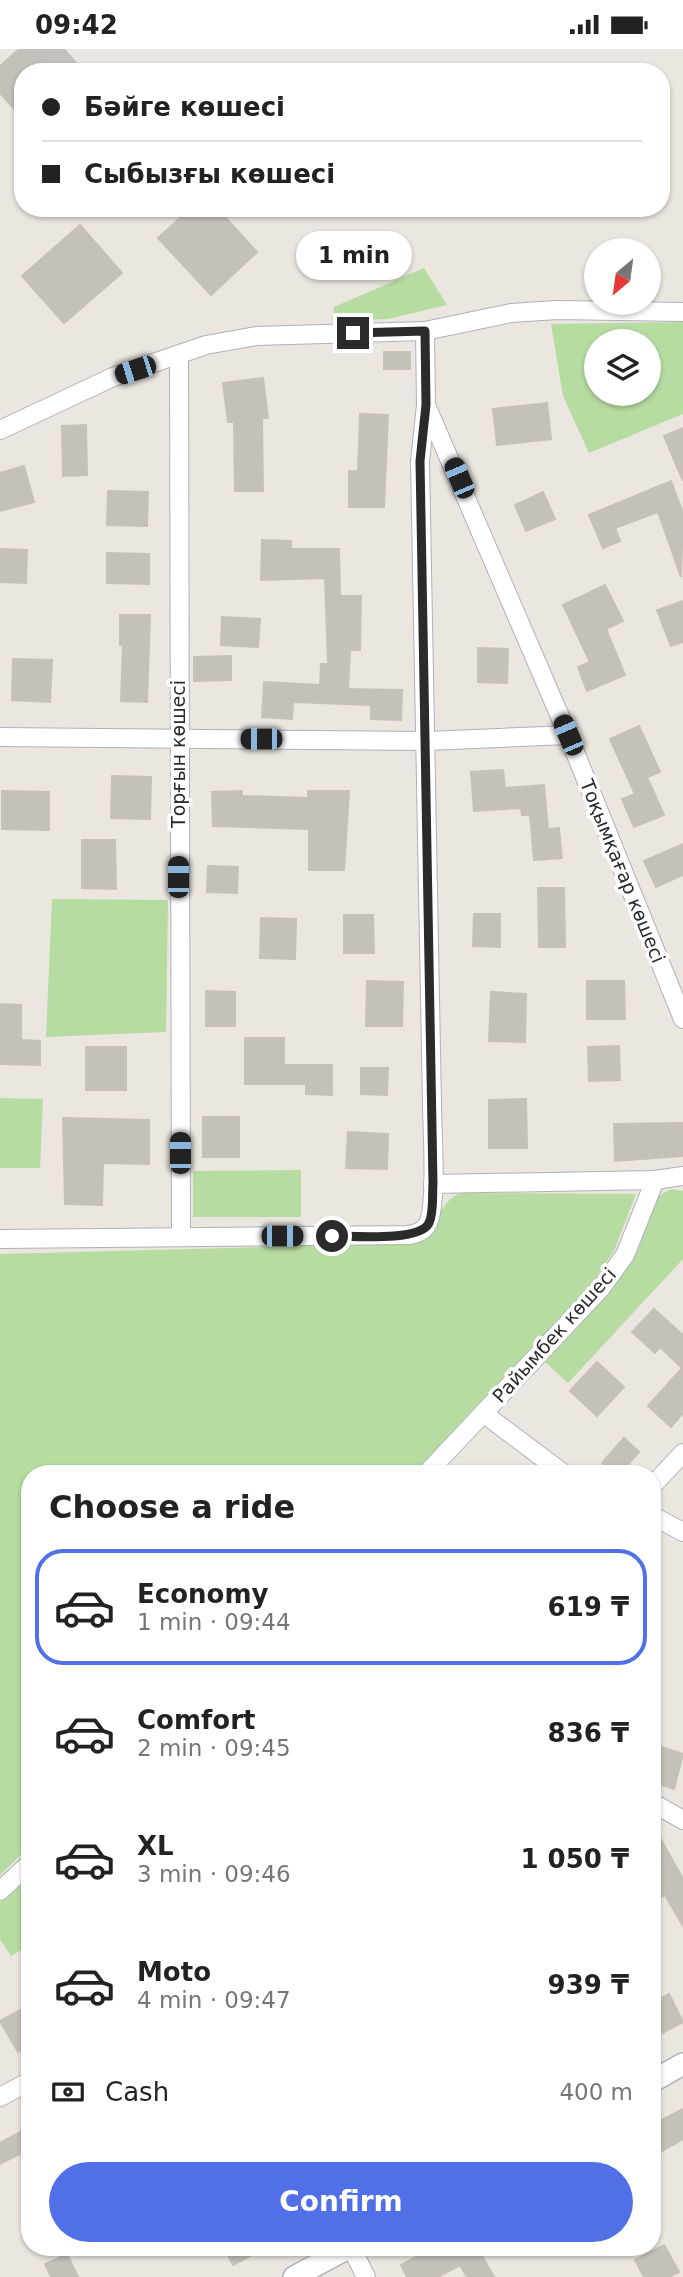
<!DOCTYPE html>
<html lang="en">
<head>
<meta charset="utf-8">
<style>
  body { margin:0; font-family:"DejaVu Sans",sans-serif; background:#f2f2f2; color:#222; height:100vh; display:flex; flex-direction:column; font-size:26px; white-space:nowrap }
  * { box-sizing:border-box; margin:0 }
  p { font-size:23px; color:#767676 }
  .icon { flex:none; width:38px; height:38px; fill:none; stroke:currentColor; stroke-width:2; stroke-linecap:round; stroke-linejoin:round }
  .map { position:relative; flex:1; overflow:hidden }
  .sheet { position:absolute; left:21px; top:1416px; width:640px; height:791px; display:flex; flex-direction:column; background:#fff; border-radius:28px; box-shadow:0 2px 5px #0004 }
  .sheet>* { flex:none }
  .top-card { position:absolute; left:14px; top:14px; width:656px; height:154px; border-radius:28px; box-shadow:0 2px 5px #0004; display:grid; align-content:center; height:154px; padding:0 28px; background:#fff }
  .needle { width:46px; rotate:209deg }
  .buttons { position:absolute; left:584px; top:189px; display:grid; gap:14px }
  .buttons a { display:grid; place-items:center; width:77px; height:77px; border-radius:50%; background:#fff; box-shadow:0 2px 5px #0004; font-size:35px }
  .end { position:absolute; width:32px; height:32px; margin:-16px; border:9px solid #2b2b2b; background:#fff; box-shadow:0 0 0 4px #fff }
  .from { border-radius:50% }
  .bubble { position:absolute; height:49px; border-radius:24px; background:#fff; box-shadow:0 2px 5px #0004; font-size:23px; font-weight:600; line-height:49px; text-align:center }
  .car { position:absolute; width:21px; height:42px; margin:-21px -10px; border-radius:9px; box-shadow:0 0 5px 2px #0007; background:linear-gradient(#222 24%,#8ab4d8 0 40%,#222 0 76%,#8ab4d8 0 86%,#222 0) }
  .top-card b { display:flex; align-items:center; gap:24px; height:66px; font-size:26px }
  .top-card b+b { border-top:2px solid #e0e0e0 }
  .top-card i { width:18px; height:18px; background:#222 }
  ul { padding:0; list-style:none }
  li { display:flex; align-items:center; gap:21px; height:116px; margin:0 14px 10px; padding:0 14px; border:4px solid transparent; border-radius:28px }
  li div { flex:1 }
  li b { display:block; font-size:26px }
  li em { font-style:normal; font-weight:600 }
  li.on { border-color:#516fe7 }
  li>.icon { width:63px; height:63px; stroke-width:1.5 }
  h2 { padding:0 28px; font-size:32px; line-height:84px }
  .pay { display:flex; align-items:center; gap:18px; height:77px; padding:0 28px; font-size:26px }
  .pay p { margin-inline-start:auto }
  .action { display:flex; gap:14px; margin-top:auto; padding:14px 28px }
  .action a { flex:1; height:80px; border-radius:42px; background:#516fe7; color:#fff; font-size:28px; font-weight:600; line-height:80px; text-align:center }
  .status { display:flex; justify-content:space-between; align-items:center; height:49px; padding:0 35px; background:#fff; direction:ltr }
  .status svg { height:19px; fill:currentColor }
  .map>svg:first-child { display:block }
</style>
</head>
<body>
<div class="status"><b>09:42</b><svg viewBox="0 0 49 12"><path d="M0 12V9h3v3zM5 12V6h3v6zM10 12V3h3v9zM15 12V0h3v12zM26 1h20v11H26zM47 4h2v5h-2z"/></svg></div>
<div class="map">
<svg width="683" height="2228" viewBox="0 0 683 2228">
  <rect width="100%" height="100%" fill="#ebe6df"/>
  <!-- green -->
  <g fill="#b6dca1" fill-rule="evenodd">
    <polygon points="424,219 447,256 388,270 332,272 334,258"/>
    <path d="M683,273v92l-94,39 -26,-57 -12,-72zM649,292v53h-52v-53z"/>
    <polygon points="52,850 168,851 166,983 46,988"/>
    <polygon points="0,1049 43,1050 40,1119 0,1119"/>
    <polygon points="301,1121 301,1168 193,1168 193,1122"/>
    <path d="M672,1140l11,2v68l-115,124 -25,-23c32,-34 72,-66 94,-108 12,-23 6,-53 35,-63z"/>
    <path d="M461,1144l175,1 -22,57 -28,40 -172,182h-384v373l-30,29v-621l415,-11c22,-12 23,-42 46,-50z"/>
    <polygon points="30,1825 30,1896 11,1907 0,1890 0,1853"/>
  </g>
  <!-- building -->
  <g fill="#c4c0ba" stroke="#c7c1b9" stroke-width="2">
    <polygon points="19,0 64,0 84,23 23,23 23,70 0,44 0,17"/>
    <polygon points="191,159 217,159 257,203 211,246 158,189"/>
    <polygon points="80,176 122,224 64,274 22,227"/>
    <rect x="384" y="303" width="26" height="17"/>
    <polygon points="263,329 268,369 262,369 263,442 235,442 234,373 228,373 223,334"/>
    <polygon points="547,354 551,390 497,396 493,360"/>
    <polygon points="360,365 388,366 384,458 349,458 349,422 358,422"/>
    <polygon points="86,376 87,426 63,427 62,377"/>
    <polygon points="683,379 683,432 664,387"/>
    <polygon points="24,417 34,453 0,462 0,424"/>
    <polygon points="671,432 683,464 681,528 658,463 615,479 620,492 603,499 589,466"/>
    <polygon points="108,442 148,443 147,477 107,476"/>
    <polygon points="543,443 555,470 526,482 515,456"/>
    <polygon points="262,491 291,492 291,500 339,500 340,547 361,547 360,601 350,601 348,640 402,641 401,671 371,670 371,656 293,653 292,670 262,668 264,633 320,636 321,615 328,615 325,529 261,531"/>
    <polygon points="1,500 27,501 26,534 0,533"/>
    <polygon points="107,504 149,505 149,535 107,534"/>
    <polygon points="605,536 623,572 606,580 625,626 587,642 578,618 590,613 563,556"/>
    <polygon points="683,552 683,593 671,597 657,561"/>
    <polygon points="120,566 150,566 147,653 121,652 123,596 120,596"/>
    <polygon points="222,568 260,570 258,598 221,596"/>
    <polygon points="478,599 508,600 507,634 478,633"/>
    <polygon points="231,607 231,631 194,632 194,608"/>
    <polygon points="13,610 52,611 50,653 12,651"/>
    <polygon points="639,677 660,723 647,728 664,766 634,778 622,750 635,745 610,690"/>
    <polygon points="503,721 505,739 544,736 548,780 559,779 562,809 534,811 530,766 522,766 521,759 474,762 471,723"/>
    <polygon points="112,727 151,728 150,770 111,769"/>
    <polygon points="2,742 49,743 49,781 2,780"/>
    <polygon points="242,742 242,747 308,749 308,742 349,742 344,821 309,821 309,780 213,777 212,743"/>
    <polygon points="82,791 115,791 116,840 82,839"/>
    <polygon points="683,795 683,826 656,838 644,812"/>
    <polygon points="208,817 238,818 237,844 207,843"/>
    <polygon points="538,839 564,839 565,898 539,898"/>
    <polygon points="474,865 500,865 500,898 473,897"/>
    <polygon points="344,866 373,866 374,904 344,904"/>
    <polygon points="261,869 296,870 295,910 260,909"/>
    <polygon points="367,932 403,933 402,977 366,977"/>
    <polygon points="587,932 624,932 625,970 587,970"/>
    <polygon points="206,942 235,943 235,977 206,977"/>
    <polygon points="491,943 526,945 525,993 489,992"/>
    <polygon points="0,955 21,956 21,991 40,992 40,1016 0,1015"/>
    <polygon points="245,989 284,989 284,1016 332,1016 332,1046 306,1045 306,1035 245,1035"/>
    <polygon points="619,997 620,1031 589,1032 588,998"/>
    <rect x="86" y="998" width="40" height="43"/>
    <polygon points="361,1019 388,1019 387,1046 361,1045"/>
    <polygon points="526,1050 527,1099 489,1099 489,1051"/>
    <rect x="203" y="1068" width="36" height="40"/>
    <polygon points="63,1069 149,1071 149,1115 103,1114 102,1156 65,1155"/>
    <polygon points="683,1074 683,1107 615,1112 614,1075"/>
    <polygon points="348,1083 388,1085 387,1120 346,1119"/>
    <polygon points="654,1260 683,1286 683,1364 671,1378 648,1357 682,1319 660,1298 655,1304 632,1283"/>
    <polygon points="597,1313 624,1338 597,1367 570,1342"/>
    <polygon points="624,1389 639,1403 620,1424 614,1424 602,1414"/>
    <polygon points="653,1695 683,1705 674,1740 653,1733"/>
    <polygon points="653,1776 683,1830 683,1877 665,1846 653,1853"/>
    <polygon points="669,1945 683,1973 653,1989 653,1954"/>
    <polygon points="30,1956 30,1997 18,2003 0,1972"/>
    <polygon points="683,2060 683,2090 653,2107 653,2075"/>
    <polygon points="30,2078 30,2100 0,2115 0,2094"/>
    <polygon points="664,2196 679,2223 669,2228 644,2228 635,2211"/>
    <polygon points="224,2198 268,2198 233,2216"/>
    <polygon points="435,2198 477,2198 494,2228 467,2228 460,2216 438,2228 407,2228 401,2216"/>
    <polygon points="67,2205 78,2228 51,2228 45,2215"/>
  </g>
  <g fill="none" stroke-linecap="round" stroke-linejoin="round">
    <!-- minor casing -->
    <g stroke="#afb1ba" stroke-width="20">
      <g id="minor">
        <polyline points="425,282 426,356 568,686 683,970"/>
        <polyline points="179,307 181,1187"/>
        <polyline points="0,381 113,328 206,296 256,287 425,282 511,264 557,261 683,263"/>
        <polyline points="0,688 427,692 568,686"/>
        <polyline points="433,1135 655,1131 683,1127"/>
        <path d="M0,1190l408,-4c8,-1 15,-3 19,-10 11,-16 5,-97 5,-120l-12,-644 6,-56"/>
        <polyline points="483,1364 563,1424"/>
        <polyline points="427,1424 601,1239 625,1206 655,1131"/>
        <polyline points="653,1436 683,1404"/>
        <polyline points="653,1467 683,1483"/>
        <polyline points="653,1754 683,1771"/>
        <polyline points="0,1842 30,1814"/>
        <polyline points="0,2048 30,2032"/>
        <polyline points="351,2198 366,2228"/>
      </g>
    </g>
    <!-- tertiary casing -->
    <g stroke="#afb1ba" stroke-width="24">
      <g id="tertiary">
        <polyline points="653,2032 683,2015"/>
        <polyline points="294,2228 350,2198"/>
      </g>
    </g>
    <!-- minor -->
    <use href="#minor" stroke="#fff" stroke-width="18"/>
    <!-- tertiary -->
    <use href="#tertiary" stroke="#fff" stroke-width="21"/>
  </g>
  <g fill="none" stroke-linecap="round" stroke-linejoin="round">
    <!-- route -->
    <path stroke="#2b2b2b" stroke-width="9" d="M332,1187c20,0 88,6 97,-13 5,-11 3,-27 4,-39l-13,-723 6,-56 -1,-74 -72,2"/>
  </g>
  <g text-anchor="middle" stroke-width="7" stroke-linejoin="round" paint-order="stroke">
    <!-- street labels -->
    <g font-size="19" fill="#2b2b2b" stroke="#fff">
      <text transform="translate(178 705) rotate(-90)" y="7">Торғын көшесі</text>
      <text transform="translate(623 822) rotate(68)" y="7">Тоқымқағар көшесі</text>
      <text transform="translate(554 1286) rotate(-48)" y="7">Райымбек көшесі</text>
    </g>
  </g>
</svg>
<div class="buttons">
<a><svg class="needle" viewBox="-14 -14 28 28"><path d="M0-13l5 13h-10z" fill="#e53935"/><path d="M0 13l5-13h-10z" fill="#767676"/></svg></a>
<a><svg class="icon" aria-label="layers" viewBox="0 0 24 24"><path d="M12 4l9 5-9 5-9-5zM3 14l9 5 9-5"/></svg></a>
</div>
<i class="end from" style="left:332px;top:1187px"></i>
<i class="end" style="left:353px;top:284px"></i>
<div class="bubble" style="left:296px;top:182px;width:116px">1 min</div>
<i class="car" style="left:135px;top:321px;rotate:252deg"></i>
<i class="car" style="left:459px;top:429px;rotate:337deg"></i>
<i class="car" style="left:568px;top:686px;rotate:337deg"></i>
<i class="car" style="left:261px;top:690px;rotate:270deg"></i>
<i class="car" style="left:178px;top:828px;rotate:0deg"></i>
<i class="car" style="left:180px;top:1104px;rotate:0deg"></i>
<i class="car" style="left:282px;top:1187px;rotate:90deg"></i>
<div class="top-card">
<b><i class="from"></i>Бәйге көшесі</b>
<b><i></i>Сыбызғы көшесі</b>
</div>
<section class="sheet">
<h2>Choose a ride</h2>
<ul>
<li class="on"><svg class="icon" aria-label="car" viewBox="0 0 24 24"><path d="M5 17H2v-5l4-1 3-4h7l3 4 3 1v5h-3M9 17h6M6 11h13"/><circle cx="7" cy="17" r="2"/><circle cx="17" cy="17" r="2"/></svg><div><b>Economy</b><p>1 min · 09:44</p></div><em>619 ₸</em></li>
<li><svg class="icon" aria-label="car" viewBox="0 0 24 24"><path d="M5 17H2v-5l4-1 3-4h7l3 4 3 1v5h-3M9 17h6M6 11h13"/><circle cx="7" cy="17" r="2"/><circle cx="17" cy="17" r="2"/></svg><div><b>Comfort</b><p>2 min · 09:45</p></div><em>836 ₸</em></li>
<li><svg class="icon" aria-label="car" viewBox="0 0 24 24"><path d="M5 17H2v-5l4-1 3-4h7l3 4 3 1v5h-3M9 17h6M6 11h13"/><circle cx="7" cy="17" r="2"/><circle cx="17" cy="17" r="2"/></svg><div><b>XL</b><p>3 min · 09:46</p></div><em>1 050 ₸</em></li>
<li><svg class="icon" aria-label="car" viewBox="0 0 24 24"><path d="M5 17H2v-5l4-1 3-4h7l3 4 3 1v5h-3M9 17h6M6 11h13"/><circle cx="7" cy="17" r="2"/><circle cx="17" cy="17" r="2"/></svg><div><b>Moto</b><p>4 min · 09:47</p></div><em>939 ₸</em></li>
</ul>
<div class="pay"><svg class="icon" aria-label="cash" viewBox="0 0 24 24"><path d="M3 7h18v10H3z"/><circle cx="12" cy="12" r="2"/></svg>Cash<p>400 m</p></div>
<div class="action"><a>Confirm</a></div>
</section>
</div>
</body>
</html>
